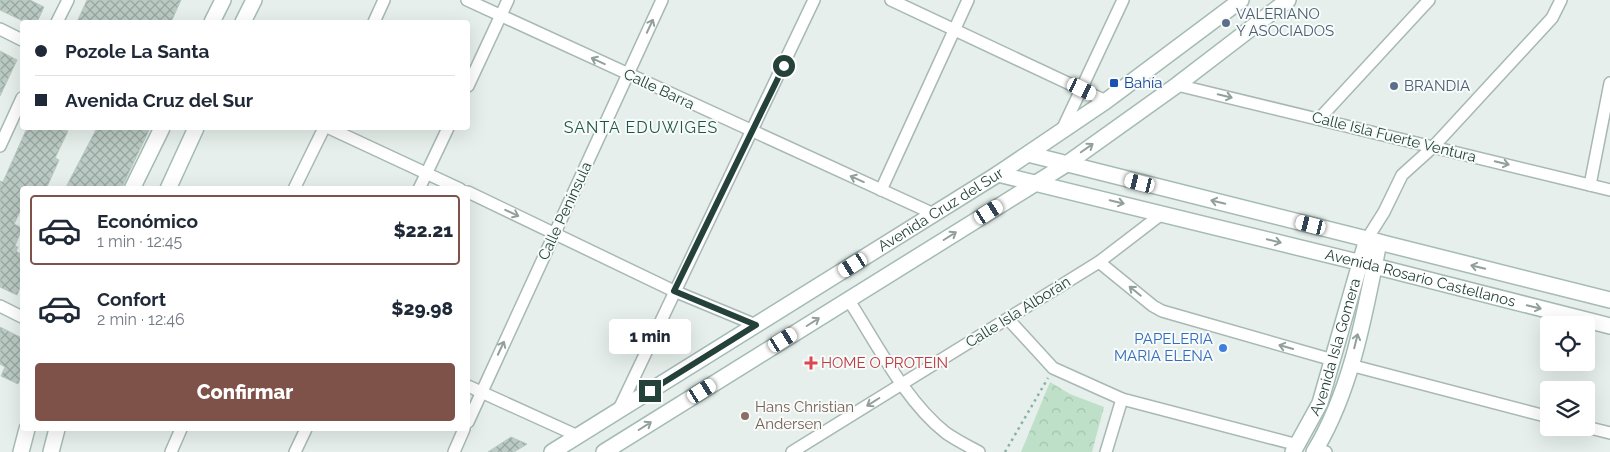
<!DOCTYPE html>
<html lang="es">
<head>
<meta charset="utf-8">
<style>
  body { margin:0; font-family:Raleway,sans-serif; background:#f6f6f7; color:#1f2937; height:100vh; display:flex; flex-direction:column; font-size:19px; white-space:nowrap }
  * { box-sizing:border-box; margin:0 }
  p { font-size:16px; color:#747a83 }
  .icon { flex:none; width:28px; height:28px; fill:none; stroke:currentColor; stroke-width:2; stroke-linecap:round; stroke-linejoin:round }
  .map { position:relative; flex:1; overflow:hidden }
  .drawer { position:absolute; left:20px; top:186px; width:450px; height:245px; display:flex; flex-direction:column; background:#fff; border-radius:5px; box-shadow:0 5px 20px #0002 }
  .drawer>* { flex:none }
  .guide { position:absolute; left:20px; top:20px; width:450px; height:110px; border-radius:5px; box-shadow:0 5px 20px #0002; display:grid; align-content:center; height:110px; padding:0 15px; background:#fff }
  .buttons { position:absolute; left:1540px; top:316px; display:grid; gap:10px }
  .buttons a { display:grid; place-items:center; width:55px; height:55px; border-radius:5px; background:#fff; box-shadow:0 5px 20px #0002; font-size:25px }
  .end { position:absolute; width:22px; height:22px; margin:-11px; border:6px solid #24423a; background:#fff; box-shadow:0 0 0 2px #fff }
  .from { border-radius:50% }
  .bubble { position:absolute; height:35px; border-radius:5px; background:#fff; box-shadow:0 5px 20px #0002; font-size:16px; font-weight:800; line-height:35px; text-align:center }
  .car { position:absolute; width:15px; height:30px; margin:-15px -8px; border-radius:6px; box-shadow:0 0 4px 1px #0007; background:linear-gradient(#fff 24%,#345 0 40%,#fff 0 76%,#345 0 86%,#fff 0) }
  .guide b { display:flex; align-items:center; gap:18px; height:48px; font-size:19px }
  .guide b+b { border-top:1px solid #e0e1e3 }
  .guide i { width:12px; height:12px; background:#1f2937 }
  ul { padding:9px 0 0; list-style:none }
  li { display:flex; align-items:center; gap:15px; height:70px; margin:0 10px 8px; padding:0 5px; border:2px solid transparent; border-radius:5px }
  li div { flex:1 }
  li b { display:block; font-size:19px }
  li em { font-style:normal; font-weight:800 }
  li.on { border-color:#7f5249 }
  li>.icon { width:45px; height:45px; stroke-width:1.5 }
  .action { display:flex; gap:10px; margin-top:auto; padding:10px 15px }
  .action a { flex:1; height:58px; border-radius:5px; background:#7f5249; color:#fff; font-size:20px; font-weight:800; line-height:58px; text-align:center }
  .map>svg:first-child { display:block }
</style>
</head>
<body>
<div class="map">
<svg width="1610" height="452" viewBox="0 0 1610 452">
  <defs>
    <pattern id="forest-crowns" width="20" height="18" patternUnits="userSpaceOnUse" patternTransform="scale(1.25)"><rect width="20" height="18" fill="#bfe0c8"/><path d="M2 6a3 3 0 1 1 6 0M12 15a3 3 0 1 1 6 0" fill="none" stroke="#a4c1ad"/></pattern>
    <pattern id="building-cross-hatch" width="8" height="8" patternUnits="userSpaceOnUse" patternTransform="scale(1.25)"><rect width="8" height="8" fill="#bbcac4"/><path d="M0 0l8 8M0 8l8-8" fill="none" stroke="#98a6a0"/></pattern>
  </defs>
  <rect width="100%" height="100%" fill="#e6efeb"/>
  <!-- forest -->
  <polygon fill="url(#forest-crowns)" points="1050,382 1070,394 1104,407 1092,452 1021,452"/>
  <!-- building -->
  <g fill="url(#building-cross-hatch)" stroke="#b8c9c2">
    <polygon points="0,0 30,0 44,7 37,22 25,22 0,10"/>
    <polygon points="87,0 181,0 171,22 77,22"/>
    <polygon points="0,51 17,60 0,96"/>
    <polygon points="27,128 61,128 68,131 55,158 59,160 46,189 22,189 22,207 14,224 22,228 15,246 18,247 16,251 22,255 22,283 17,295 0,287 0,181 3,182"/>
    <polygon points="97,128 150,128 121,189 65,189"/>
    <polygon points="0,327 22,338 22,375 18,384 1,376 5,367 0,364"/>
    <polygon points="511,437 527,444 514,452 488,452"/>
  </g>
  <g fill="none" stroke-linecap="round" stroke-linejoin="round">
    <!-- street casing -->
    <g stroke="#a8b8b2" stroke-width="14">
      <g id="street">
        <polyline points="467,0 934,214"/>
        <polyline points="891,0 1106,101"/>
        <polyline points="57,22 68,0"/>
        <polyline points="374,22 384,0"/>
        <polyline points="0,29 22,40"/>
        <polyline points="1177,85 1610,190"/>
        <polyline points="468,86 508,0"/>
        <polyline points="1319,119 1429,0"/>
        <polyline points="329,128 460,189"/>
        <polyline points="1062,130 1123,0"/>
        <polyline points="0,146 22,98"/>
        <polyline points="1590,185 1610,83"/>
        <polyline points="294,189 324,128"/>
        <polyline points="419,189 448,128"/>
        <polyline points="881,190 968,0"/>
        <polyline points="468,192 674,291 756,325"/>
        <polyline points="1367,239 1384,212 1402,175 1433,147 1552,18 1561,0"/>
        <polyline points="1099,262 1153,306 1162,311 1333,360"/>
        <path d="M848,299c28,43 57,102 98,134 10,7 22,13 33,19"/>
        <polyline points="0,306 22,317"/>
        <polyline points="1008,319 1053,368 1122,399 1298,445"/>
        <polyline points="1350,365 1549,417"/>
        <polyline points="468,386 578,436"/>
        <polyline points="619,409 814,0"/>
        <polyline points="468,422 662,0"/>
        <polyline points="1586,427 1610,433"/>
        <polyline points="1316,449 1326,452"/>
        <polyline points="171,452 181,429"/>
        <polyline points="295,452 306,429"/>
        <polyline points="454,452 464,429"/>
        <polyline points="792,452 1099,262 1163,213"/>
        <polyline points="1106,452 1122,399"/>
      </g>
    </g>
    <!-- secondary casing -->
    <g stroke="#a4bbb3" stroke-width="18">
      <g id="secondary">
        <polyline points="212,22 223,0"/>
        <polyline points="243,22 254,0"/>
        <polyline points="1028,154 1610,300"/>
        <path id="s1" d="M998,174l376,92 236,60"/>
        <polyline points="132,189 162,128"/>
        <polyline points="168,189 196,128"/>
        <polyline points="21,452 27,429"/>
        <polyline points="51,452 57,429"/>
        <path id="s2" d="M552,452l446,-278 108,-73 135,-101"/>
        <polyline points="604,452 1065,165 1177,85 1288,0"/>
        <path id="s3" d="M1293,452l27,-49 47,-164"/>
        <path d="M1314,452c38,-62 51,-140 65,-210"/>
      </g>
    </g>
    <!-- path -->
    <polyline stroke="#86b3a5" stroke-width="2.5" stroke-dasharray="2.5 4" stroke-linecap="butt" points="1005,452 1048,378"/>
    <!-- street -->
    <use href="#street" stroke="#fff" stroke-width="11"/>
    <!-- secondary -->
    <use href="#secondary" stroke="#fff" stroke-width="15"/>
  </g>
  <!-- one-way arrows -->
  <defs><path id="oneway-shaft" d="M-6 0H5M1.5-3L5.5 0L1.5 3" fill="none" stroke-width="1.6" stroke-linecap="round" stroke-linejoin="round" transform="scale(1.25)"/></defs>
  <g stroke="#92a09c">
    <use href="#oneway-shaft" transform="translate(650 26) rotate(-65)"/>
    <use href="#oneway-shaft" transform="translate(598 61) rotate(-155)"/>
    <use href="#oneway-shaft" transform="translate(1225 96) rotate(13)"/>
    <use href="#oneway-shaft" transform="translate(1087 148) rotate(-35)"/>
    <use href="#oneway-shaft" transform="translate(1502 163) rotate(14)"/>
    <use href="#oneway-shaft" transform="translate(857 179) rotate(-156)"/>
    <use href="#oneway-shaft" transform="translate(1117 202) rotate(13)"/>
    <use href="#oneway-shaft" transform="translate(1218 202) rotate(-166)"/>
    <use href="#oneway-shaft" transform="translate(512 213) rotate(25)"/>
    <use href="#oneway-shaft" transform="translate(950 236) rotate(-32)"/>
    <use href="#oneway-shaft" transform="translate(1274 241) rotate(14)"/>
    <use href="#oneway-shaft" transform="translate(1478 267) rotate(-166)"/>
    <use href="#oneway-shaft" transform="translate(1135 291) rotate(-141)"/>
    <use href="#oneway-shaft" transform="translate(1534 307) rotate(14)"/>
    <use href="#oneway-shaft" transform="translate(813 322) rotate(-32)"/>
    <use href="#oneway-shaft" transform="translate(1356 341) rotate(-76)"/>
    <use href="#oneway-shaft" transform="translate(1286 347) rotate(-164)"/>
    <use href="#oneway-shaft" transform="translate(501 348) rotate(-65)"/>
    <use href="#oneway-shaft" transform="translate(873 402) rotate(148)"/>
    <use href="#oneway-shaft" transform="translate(645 426) rotate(-32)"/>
  </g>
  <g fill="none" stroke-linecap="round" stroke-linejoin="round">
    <!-- route -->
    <polyline stroke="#24423a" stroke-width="6" points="650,391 756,325 674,291 784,66"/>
  </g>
  <!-- markers -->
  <g fill="#5c6f8a" stroke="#f7fbf9" stroke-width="2">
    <circle cx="1226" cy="23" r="5"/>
    <circle cx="1394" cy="86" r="5"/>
  </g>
  <rect fill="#1a4fb4" stroke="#f7fbf9" stroke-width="2" x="1109" y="78" width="10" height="10" rx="2.5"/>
  <circle fill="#3f7fe0" stroke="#f7fbf9" stroke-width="2" cx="1223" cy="348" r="5"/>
  <path fill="#e0444e" stroke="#f7fbf9" stroke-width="2" d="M808.5 355.5h5v5h5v5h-5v5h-5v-5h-5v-5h5z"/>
  <circle fill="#8d6e63" stroke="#f7fbf9" stroke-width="2" cx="745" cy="416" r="5"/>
  <g text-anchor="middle" stroke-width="4" stroke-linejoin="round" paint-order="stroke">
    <!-- service labels -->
    <g font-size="15" fill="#4e5e75" stroke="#f7fbf9" text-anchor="start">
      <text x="1236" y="19">VALERIANO<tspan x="1236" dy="17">Y ASOCIADOS</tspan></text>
      <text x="1404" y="91">BRANDIA</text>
    </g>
    <!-- transit labels -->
    <g font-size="15" fill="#164399" stroke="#f7fbf9" text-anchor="start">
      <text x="1124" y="88">Bahía</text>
    </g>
    <!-- street labels -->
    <g font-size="15" fill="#24423a" stroke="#f7fbf9">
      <text transform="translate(659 89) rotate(25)" y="5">Calle Barra</text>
      <text transform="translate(1394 137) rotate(14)" y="5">Calle Isla Fuerte Ventura</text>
      <text dy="5" stroke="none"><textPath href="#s2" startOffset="458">Avenida Cruz del Sur</textPath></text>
      <text transform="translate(565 211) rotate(-65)" y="5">Calle Península</text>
      <text dy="5" stroke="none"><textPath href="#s1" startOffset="435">Avenida Rosario Castellanos</textPath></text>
      <text transform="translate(1018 312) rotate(-32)" y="5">Calle Isla Alborán</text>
      <text dy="5" stroke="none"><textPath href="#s3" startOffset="114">Avenida Isla Gomera</textPath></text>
    </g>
    <!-- shop labels -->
    <g font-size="15" fill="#366cbe" stroke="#f7fbf9" text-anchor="end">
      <text x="1213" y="344">PAPELERIA<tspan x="1213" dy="17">MARIA ELENA</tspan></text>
    </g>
    <!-- health labels -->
    <g font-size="15" fill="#be3a42" stroke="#f7fbf9" text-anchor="start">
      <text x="821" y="368">HOME O PROTEIN</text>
    </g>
    <!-- education labels -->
    <g font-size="15" fill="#785e54" stroke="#f7fbf9" text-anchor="start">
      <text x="755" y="412">Hans Christian<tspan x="755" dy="17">Andersen</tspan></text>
    </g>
    <!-- neighbourhood labels -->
    <g font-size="16" letter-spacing="1" fill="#1f5548" stroke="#f7fbf9">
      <text x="641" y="133">SANTA EDUWIGES</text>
    </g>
  </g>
</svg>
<div class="buttons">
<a><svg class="icon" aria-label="locate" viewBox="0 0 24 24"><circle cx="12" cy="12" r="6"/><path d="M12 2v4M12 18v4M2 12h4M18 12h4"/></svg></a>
<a><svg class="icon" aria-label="layers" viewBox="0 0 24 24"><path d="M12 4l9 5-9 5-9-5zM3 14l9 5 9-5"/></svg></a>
</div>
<i class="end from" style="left:784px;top:66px"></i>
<i class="end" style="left:650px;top:391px"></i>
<div class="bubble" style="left:609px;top:319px;width:82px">1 min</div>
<i class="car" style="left:1082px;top:89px;rotate:116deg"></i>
<i class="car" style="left:1140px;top:183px;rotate:284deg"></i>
<i class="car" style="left:989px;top:212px;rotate:58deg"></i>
<i class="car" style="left:1311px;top:225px;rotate:284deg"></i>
<i class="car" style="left:853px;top:265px;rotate:238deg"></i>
<i class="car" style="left:783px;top:340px;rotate:58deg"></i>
<i class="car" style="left:702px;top:391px;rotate:58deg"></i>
<div class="guide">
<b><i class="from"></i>Pozole La Santa</b>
<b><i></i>Avenida Cruz del Sur</b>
</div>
<section class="drawer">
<ul>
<li class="on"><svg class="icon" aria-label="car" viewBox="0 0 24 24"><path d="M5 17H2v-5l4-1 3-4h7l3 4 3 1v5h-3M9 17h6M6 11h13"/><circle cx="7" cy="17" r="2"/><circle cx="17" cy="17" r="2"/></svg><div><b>Económico</b><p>1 min · 12:45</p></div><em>$22.21</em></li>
<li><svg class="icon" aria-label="car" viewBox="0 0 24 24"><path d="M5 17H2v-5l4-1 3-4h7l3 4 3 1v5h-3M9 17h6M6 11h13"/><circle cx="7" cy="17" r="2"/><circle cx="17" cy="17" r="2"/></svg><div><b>Confort</b><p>2 min · 12:46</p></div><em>$29.98</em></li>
</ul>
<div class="action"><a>Confirmar</a></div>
</section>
</div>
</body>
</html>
